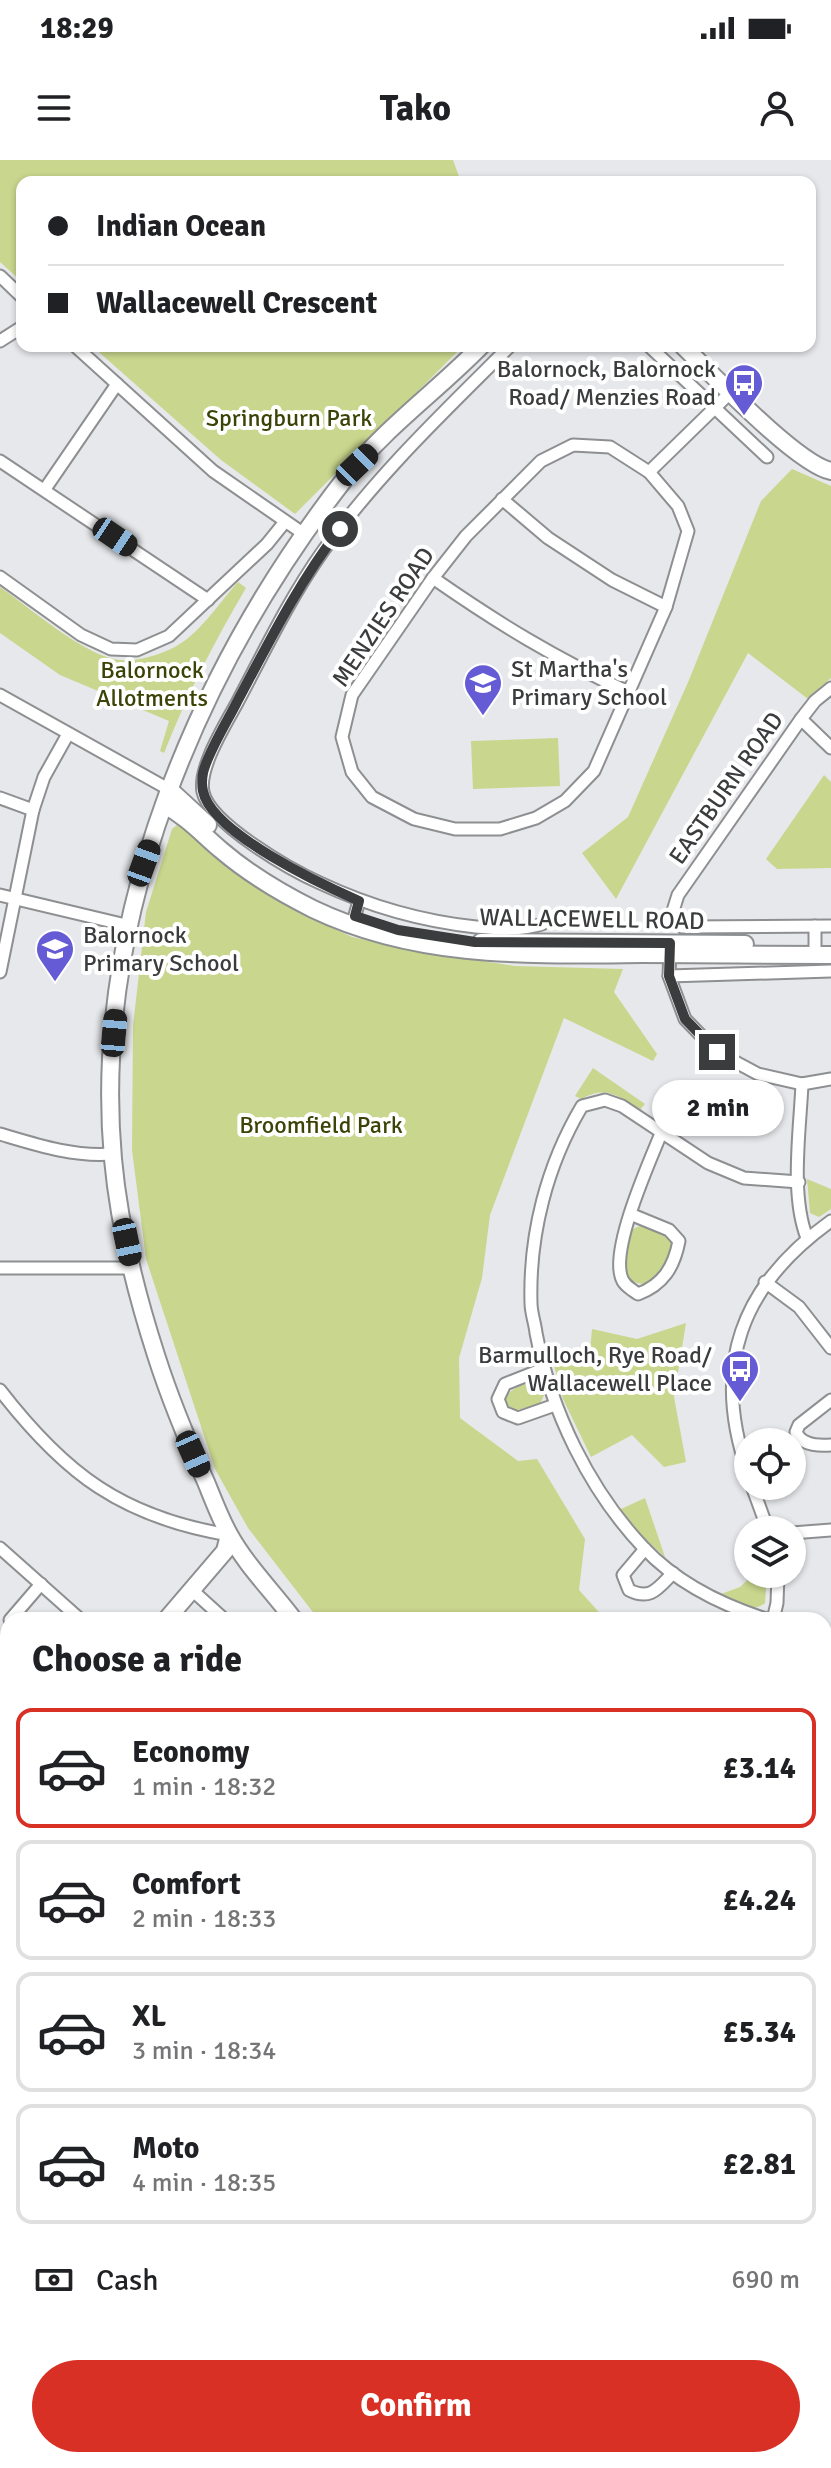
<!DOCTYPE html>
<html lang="en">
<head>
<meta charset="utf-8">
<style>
  body { margin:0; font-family:Signika,sans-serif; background:#f6f6f6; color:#202124; height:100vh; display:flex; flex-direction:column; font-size:30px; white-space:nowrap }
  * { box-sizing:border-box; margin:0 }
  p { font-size:26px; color:#757577 }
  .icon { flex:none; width:44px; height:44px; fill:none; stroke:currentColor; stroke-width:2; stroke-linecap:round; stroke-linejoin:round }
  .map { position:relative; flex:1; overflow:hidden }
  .sheet { position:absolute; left:0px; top:1452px; width:832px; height:856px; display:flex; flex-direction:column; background:#fff; border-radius:24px 24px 0 0; box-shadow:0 2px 6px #0004 }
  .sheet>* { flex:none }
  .guide { position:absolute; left:16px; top:16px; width:800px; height:176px; border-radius:16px; box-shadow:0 2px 6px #0004; display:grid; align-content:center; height:176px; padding:0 32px; background:#fff }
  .tools { position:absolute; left:734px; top:1268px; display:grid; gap:16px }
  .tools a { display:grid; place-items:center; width:72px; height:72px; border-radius:50%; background:#fff; box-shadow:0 2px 6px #0004; font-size:40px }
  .end { position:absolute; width:36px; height:36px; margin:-18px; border:10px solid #3b3c3d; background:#fff; box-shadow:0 0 0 4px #fff }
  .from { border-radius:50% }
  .bubble { position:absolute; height:56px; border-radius:28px; background:#fff; box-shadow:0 2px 6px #0004; font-size:26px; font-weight:700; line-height:56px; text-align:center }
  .car { position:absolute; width:24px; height:48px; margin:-24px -12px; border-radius:10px; box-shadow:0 0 6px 2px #0007; background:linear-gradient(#222 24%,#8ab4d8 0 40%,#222 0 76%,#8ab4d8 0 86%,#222 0) }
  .guide b { display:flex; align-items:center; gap:28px; height:76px; font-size:30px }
  .guide b+b { border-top:2px solid #e0e0e0 }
  .guide i { width:20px; height:20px; background:#202124 }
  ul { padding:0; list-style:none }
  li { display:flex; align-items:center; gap:24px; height:120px; margin:0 16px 12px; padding:0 16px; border:4px solid #e0e0e0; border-radius:16px }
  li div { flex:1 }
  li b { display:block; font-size:30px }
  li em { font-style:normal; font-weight:700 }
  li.on { border-color:#d93025 }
  li>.icon { width:72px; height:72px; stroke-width:1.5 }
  h2 { padding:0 32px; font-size:36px; line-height:96px }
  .pay { display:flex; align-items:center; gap:20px; height:88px; padding:0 32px; font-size:30px }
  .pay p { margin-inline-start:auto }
  .button { display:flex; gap:16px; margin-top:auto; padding:16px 32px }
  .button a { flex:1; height:92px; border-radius:48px; background:#d93025; color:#fff; font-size:32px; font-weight:700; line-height:92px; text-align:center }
  .status { display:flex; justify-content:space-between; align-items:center; height:56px; padding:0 40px; background:#fff; direction:ltr }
  .status svg { height:22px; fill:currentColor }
  header { display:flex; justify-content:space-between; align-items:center; height:104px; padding:0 32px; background:#fff; font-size:36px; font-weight:700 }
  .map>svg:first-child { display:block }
</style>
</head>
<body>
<div class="status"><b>18:29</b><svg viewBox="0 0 49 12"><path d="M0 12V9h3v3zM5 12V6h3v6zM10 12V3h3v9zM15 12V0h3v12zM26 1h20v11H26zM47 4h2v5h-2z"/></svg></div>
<header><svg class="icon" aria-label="menu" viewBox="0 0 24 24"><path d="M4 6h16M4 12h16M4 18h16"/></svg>Tako<svg class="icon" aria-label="person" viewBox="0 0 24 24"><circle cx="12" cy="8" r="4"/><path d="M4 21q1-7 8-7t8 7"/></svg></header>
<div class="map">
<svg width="831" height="2308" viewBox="0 0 831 2308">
  <rect width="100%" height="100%" fill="#e7e8eb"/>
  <!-- green -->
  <g fill="#c9d68d">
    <polygon points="0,0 453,0 461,22 22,22 22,122 0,102"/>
    <polygon points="92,186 463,186 295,354 221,300"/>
    <polygon points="792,309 831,326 831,518 808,539 748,493 616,739 582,693 628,657 689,520 761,341"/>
    <path d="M238,422l8,6c-32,54 -59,107 -82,165l-4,-2 9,-30 -109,-46 -60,-42v-46c29,20 80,65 114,72 18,4 43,-3 59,-11 26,-13 46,-45 65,-66z"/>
    <polygon points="558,578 560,626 473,629 471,581"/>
    <polygon points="824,615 831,622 831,708 777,709 766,699"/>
    <polygon points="177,665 181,666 226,707 296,751 352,777 422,792 515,806 623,809 614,832 657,894 653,901 564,858 490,1055 482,1118 459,1198 460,1258 518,1301 537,1299 585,1379 579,1430 606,1460 319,1460 248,1368 215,1309 146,1099 132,990 133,866 146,752 172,669"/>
    <path d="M593,908l52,36 -5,6c-22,-14 -33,-25 -59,-11l-6,-3z"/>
    <polygon points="807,1019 831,1029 831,1049 819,1057 810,1053"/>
    <path d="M640,1066c8,3 20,5 26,9 21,14 -5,41 -18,50l-16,-3 -7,-14 5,-38z"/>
    <polygon points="686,1163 674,1237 686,1302 664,1307 632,1275 591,1297 563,1239 552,1198 590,1191 592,1169 637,1179"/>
    <path d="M533,1222l9,2 4,7 -6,13 -23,6 -7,-2 -5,-9c6,-12 16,-13 28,-17z"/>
    <polygon points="645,1338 665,1397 642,1376 621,1349"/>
    <path d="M754,1414h13l-2,29c-14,12 -29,-1 -44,-9l19,-7z"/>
    <polygon points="0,1924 8,1931 8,2217 0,2214"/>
    <polygon points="831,2214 831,2308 651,2308 641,2300 824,2300 824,2283 827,2280 824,2276 824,2219"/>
  </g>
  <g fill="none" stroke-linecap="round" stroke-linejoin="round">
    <!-- street casing -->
    <g stroke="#8d8f91" stroke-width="15">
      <g id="street">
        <polyline points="0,116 22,137"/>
        <polyline points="0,181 22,167"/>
        <polyline points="75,186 213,311 304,374"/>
        <path d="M510,186c-65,65 -134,130 -187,205 -34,48 -59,101 -86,152 -12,22 -39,65 -34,89 7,32 88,78 117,91 51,24 100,38 156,44 21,2 45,4 66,-3"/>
        <polyline points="649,186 767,297"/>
        <polygon points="573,285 610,287 649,312 678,346 688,371 666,447 594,611 565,641 536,658 500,669 455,669 414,659 372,637 352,612 342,577 352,535 433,418 466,376 541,301"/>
        <polyline points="0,301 208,440"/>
        <polyline points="649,312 731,232"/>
        <polyline points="45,329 117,224"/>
        <polyline points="502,339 548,378 612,420 666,447"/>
        <polyline points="0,417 81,475 111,489 137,490 169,476 267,384 284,363"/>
        <path d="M433,418c66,46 122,80 195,114"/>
        <polyline points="831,528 815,541 801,559 678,735 672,754 675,762 682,767 831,766"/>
        <polyline points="0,535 170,630"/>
        <polyline points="801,559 831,588"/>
        <polyline points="0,638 33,650"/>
        <polyline points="0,735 130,766"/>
        <polyline points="352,766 359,741"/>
        <polyline points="815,766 815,795"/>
        <polyline points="670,789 669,816 685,859 717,892 758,914 802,924 831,919"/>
        <polyline points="0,812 33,650 44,617 68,574"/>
        <polyline points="669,816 831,811"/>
        <path d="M802,924c-2,46 -12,111 5,154"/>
        <path d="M0,974c37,11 73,23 112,20"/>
        <path d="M630,1054l39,16 10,11c-5,26 -16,44 -41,53 -7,-5 -15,-9 -17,-18 -9,-31 28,-113 41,-145"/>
        <polyline points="0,1108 133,1108"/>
        <polyline points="765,1122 799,1147 831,1188"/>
        <polyline points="543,1209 505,1224 498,1239 503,1252 518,1258 555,1245"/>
        <path d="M0,1230c65,84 122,127 229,145"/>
        <path d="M831,1240l-32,25 -3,7c5,13 22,14 35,13"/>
        <path d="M748,1313c-37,-106 -8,-187 83,-252"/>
        <polyline points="752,1326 768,1370"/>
        <polyline points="792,1373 831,1370"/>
        <polyline points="0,1388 81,1460"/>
        <path d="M645,1389l-22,26 6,15c22,11 29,-2 44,-17"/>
        <polyline points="192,1430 225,1460"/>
        <polyline points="10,1460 41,1424"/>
        <path d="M769,1460c-45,-14 -92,-37 -125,-72 -55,-58 -93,-137 -108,-215 -1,-10 -5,-20 -5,-30 -2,-69 16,-138 51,-197l23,-6 17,6 86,57 36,15 55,4"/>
        <polyline points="773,1460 777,1443 778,1414"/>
        <polyline points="824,1558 831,1550"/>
        <polyline points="824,1627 831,1633"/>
        <polyline points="824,1682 831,1674"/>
        <polyline points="824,1838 831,1830"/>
        <polyline points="824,1926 831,1932"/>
        <polyline points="824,1965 831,1961"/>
        <polyline points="824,2063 831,2061"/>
        <polyline points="824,2146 831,2150"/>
        <polyline points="335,2300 344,2308"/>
        <polyline points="554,2300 558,2308"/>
      </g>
    </g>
    <!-- secondary casing -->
    <g stroke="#8d8f91" stroke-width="20">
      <g id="secondary">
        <path d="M683,186c29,28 114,118 148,125"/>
        <polyline points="170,630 208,665"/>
        <path d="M164,645c23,12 38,29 57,45 28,24 60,43 92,59 104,50 217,46 329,45 63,0 126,1 189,1"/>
        <polyline points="481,782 745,784"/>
        <polyline points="166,1460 225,1391 229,1375"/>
        <path d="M294,1460c-21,-28 -48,-55 -65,-86 -9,-16 -16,-35 -23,-52 -19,-42 -36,-83 -50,-127 -20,-62 -37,-130 -43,-196 -22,-243 87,-495 234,-683 38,-48 91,-86 134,-130"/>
        <polyline points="0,1648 8,1639"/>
        <polyline points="32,2308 37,2300"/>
      </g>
    </g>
    <!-- street -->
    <use href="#street" stroke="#fff" stroke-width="11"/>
    <!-- secondary -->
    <use href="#secondary" stroke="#fff" stroke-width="16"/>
    <!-- rail casing -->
    <g stroke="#525354" stroke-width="6">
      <g id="rail">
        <polyline points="0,2237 8,2240"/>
        <polyline points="157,2300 174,2308"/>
      </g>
    </g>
    <!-- rail -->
    <use href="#rail" stroke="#fff" stroke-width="3" stroke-dasharray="9" stroke-linecap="butt"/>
  </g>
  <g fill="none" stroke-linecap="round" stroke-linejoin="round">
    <!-- route -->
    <path stroke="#3b3c3d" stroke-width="10" d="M340,369c-41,53 -71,113 -103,173 -9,18 -30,52 -34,71 -1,5 -1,14 0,18 8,42 120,94 156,110l-4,15 43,14 77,12 195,1 -1,33 16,43 32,33"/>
  </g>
  <!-- icons -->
  <defs>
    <g id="bus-pin" transform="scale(2)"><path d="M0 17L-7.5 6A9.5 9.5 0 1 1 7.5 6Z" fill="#655bd5" stroke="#fff"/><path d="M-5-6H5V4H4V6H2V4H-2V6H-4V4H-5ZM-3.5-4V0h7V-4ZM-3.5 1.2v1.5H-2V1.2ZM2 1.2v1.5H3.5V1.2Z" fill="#fff"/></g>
    <g id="school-pin" transform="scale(2)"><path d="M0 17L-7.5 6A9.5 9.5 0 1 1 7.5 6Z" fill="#655bd5" stroke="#fff"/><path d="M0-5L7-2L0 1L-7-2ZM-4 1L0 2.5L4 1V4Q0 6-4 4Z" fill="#fff"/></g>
  </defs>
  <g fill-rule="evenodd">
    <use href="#bus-pin" x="744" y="223"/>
    <use href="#school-pin" x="483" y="523"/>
    <use href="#school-pin" x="55" y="789"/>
    <use href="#bus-pin" x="740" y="1209"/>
  </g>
  <g text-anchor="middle" stroke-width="8" stroke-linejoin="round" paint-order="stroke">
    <!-- poi labels -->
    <g font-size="24" fill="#3b3c3d" stroke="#fff" text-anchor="end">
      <text x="716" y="217">Balornock, Balornock<tspan x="716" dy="28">Road/ Menzies Road</tspan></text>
      <text x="511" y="517" text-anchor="start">St Martha's<tspan x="511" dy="28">Primary School</tspan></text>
      <text x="83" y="783" text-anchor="start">Balornock<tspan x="83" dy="28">Primary School</tspan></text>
      <text x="712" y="1203">Barmulloch, Rye Road/<tspan x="712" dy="28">Wallacewell Place</tspan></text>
    </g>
    <!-- park labels -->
    <g font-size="24" fill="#3c4306" stroke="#fff">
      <text x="289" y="266">Springburn Park</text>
      <text x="152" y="518">Balornock<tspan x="152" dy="28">Allotments</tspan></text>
      <text x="321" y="973">Broomfield Park</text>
    </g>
    <!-- street labels -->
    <g font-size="24" fill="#3b3c3d" stroke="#fff">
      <text transform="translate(383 457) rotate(-56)" y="8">MENZIES ROAD</text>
      <text transform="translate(726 628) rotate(-55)" y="8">EASTBURN ROAD</text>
      <text transform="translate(592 759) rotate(1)" y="8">WALLACEWELL ROAD</text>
    </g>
  </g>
</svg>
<div class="tools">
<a><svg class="icon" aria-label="locate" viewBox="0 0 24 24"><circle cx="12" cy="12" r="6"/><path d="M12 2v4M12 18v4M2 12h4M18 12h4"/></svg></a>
<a><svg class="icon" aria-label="layers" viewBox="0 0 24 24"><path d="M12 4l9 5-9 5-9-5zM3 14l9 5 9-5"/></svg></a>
</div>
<i class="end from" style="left:340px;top:369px"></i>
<i class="end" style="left:717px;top:892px"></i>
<div class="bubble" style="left:652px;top:920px;width:132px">2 min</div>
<i class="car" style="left:357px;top:305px;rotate:46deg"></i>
<i class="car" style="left:115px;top:377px;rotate:124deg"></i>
<i class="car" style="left:144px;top:703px;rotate:20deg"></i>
<i class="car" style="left:114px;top:873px;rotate:5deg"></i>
<i class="car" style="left:127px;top:1082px;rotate:168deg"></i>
<i class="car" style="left:193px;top:1294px;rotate:156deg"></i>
<div class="guide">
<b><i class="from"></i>Indian Ocean</b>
<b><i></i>Wallacewell Crescent</b>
</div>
<section class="sheet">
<h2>Choose a ride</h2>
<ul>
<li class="on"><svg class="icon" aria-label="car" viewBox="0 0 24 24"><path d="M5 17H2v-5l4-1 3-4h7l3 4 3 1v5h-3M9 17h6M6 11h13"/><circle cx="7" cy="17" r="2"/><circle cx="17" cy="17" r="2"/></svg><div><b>Economy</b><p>1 min · 18:32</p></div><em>£3.14</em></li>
<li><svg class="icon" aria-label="car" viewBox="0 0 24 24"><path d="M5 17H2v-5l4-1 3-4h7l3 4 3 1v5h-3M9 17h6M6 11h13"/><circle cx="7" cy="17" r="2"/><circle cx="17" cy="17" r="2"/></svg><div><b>Comfort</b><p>2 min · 18:33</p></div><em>£4.24</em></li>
<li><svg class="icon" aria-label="car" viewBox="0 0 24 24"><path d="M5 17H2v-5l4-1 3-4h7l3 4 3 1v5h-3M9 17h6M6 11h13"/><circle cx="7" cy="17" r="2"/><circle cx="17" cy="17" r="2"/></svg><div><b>XL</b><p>3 min · 18:34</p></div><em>£5.34</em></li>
<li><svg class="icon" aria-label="car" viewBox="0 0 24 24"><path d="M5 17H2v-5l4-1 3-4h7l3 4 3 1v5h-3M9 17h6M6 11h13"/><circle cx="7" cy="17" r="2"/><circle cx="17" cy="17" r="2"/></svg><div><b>Moto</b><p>4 min · 18:35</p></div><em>£2.81</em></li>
</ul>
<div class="pay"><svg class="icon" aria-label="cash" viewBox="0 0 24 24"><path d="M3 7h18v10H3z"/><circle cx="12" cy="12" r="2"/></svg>Cash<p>690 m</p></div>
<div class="button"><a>Confirm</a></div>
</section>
</div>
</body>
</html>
